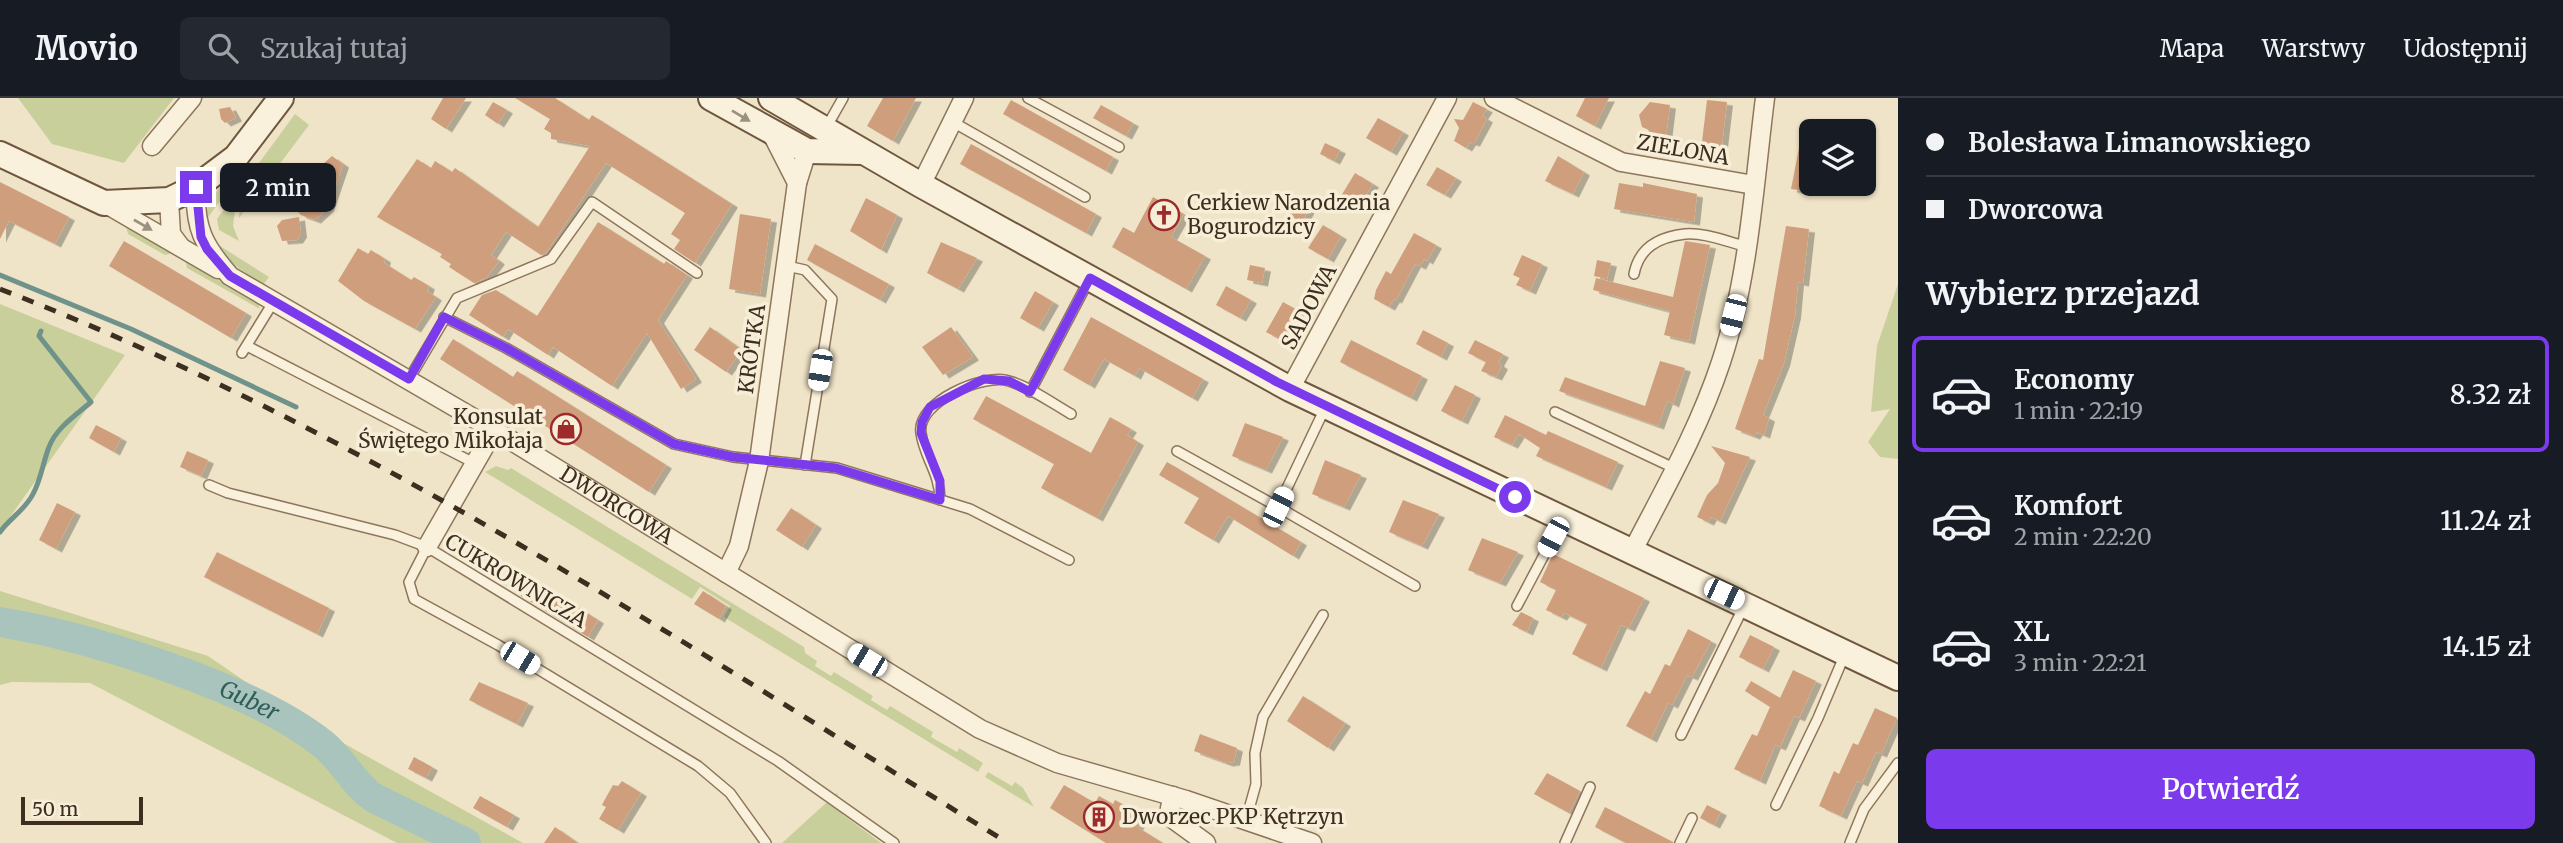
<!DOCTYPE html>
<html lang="pl">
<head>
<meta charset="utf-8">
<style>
  body { margin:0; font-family:Merriweather,serif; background:#242831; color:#f1f3f6; height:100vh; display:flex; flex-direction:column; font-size:26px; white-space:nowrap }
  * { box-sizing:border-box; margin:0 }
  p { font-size:23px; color:#9ea1a6 }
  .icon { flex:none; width:38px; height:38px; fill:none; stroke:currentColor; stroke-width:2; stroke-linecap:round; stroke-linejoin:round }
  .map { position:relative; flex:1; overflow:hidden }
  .sheet { display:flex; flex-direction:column; background:#171b24; width:665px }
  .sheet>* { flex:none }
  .banner { display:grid; align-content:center; height:154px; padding:0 28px; background:#171b24 }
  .buttons { position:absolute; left:1799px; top:21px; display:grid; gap:14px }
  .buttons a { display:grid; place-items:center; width:77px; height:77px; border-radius:10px; background:#171b24; box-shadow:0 2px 5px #0004; font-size:35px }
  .scale { position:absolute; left:21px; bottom:18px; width:122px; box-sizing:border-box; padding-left:7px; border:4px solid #3d2e20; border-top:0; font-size:19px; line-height:24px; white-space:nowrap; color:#3d2e20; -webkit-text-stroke:5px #f7eed8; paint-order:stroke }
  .end { position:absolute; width:32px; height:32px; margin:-16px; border:9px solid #7c3aed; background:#fff; box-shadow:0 0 0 4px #fff }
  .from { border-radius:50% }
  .bubble { position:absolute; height:49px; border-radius:10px; background:#171b24; box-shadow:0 2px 5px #0004; font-size:23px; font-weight:600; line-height:49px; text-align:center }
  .car { position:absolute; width:21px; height:42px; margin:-21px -10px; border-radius:9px; box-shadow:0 0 5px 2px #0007; background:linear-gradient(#fff 24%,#345 0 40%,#fff 0 76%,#345 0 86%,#fff 0) }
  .banner b { display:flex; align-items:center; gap:24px; height:66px; font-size:26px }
  .banner b+b { border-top:2px solid #363941 }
  .banner i { width:18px; height:18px; background:#f1f3f6 }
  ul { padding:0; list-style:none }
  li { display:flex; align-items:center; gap:21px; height:116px; margin:0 14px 10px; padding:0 14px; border:4px solid transparent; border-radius:10px }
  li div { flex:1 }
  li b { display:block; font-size:26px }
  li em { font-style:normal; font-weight:600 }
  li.active { border-color:#7c3aed }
  li>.icon { width:63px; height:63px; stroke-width:1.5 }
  h2 { padding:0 28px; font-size:32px; line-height:84px }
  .primary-button { display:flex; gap:14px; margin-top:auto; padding:14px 28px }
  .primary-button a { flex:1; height:80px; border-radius:10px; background:#7c3aed; color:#fff; font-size:28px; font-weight:600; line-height:80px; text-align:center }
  header { display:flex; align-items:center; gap:42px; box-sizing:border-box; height:98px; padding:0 35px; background:#171b24; border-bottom:2px solid #363941 }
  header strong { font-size:33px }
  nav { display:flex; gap:38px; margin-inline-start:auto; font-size:24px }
  .search { width:490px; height:63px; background:#242831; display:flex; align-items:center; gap:18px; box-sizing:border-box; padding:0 24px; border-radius:10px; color:#9ea1a6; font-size:26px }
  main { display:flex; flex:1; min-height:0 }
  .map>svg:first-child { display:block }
</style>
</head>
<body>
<header>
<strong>Movio</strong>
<div class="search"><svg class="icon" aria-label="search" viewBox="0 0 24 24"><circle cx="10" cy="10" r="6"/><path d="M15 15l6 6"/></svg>Szukaj tutaj</div>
<nav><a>Mapa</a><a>Warstwy</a><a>Udostępnij</a></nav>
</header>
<main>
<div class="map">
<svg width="1898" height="745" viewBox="0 0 1898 745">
  <defs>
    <filter id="shadow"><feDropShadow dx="6" dy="3.5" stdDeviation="0" flood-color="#0004"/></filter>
  </defs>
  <rect width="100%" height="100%" fill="#f0e4c8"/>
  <!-- green -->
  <g fill="#c9cf9b">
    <polygon points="18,0 174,0 124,65 52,46"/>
    <polygon points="295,16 309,27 239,120 242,88"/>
    <path d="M253,58l-47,64c-2,-26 30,-47 47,-64z"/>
    <polygon points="237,94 233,128 239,143 219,132 217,121"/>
    <polygon points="126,127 172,155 165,157 128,136"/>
    <path d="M217,146l52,33 -5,7c-19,-11 -36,-20 -47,-40z"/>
    <polygon points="185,162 258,206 260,211 187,170"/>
    <polygon points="1898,186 1898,361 1880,359 1868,344 1890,311 1871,314 1877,248"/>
    <polygon points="0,206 125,257 0,433"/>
    <polygon points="496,368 508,372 511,370 804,549 805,555 817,563 815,568 831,578 834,574 873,598 871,602 887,612 890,608 933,634 931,639 957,654 959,650 983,665 978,674 724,519 730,508 700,489 692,501 485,374"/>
    <polygon points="0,493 208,558 300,621 523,745 397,745 90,585 12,584 0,587"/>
    <polygon points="988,674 1012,688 1015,684 1023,690 1034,709 985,679"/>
    <polygon points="837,695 842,716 881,745 782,745"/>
  </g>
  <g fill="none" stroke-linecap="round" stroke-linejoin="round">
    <!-- stream -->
    <g stroke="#6f938a" stroke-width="5">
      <polyline points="0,177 131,231 296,309"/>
      <path d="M0,434c10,-14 25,-22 33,-38 8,-14 10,-32 16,-47 7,-19 27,-32 42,-45l-52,-66 2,-5"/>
    </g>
    <!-- river -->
    <path stroke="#a9c4bc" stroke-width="30" id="s1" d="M0,524c91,15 251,65 323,122 20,16 31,41 51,54l92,45"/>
  </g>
  <!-- building -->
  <g fill="#cf9f7d" filter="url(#shadow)">
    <polygon points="443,0 466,0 446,31 431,21"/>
    <polygon points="515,0 555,0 589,22 592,17 732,106 695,165 674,151 680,142 671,136 685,115 606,65 546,155 541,157 506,134 491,157 499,163 486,180 474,185 449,169 451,166 440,159 442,156 377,119 417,61 431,70 435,63 452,74 455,70 538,129 590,48 551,41 551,35 544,31 550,21"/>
    <polygon points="883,0 916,0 893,43 867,28"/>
    <polygon points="1585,0 1609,0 1595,28 1576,18"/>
    <polygon points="1011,2 1113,59 1106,73 1003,16"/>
    <polygon points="1707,2 1727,4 1721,55 1701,52"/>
    <polygon points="493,4 507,12 498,26 485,17"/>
    <polygon points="1473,4 1487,11 1482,18 1487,21 1474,45 1470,44 1466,50 1454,43 1459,30 1454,21 1463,22"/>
    <polygon points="1650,4 1670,7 1666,39 1649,37 1649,32 1642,29 1639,17"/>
    <polygon points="1101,7 1133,25 1126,38 1093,20"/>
    <polygon points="230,9 236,20 225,25 221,21 219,11"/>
    <polygon points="1378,20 1403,34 1391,54 1366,40"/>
    <polygon points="1804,24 1811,25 1811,94 1791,91"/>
    <polygon points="1325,45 1340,52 1334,63 1320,56"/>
    <polygon points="971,46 1096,116 1086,135 960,66"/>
    <polygon points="332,58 343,66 328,110 315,122 301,117 289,105 294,92"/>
    <polygon points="1558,58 1584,74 1573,96 1545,83"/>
    <polygon points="1437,69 1456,80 1445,97 1426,87"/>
    <polygon points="1355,75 1373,86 1358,109 1341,98"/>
    <polygon points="0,84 69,119 55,146 9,123 0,141"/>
    <polygon points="1619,85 1643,89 1643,85 1697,96 1694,124 1614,111"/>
    <polygon points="1153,99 1184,116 1171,139 1205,158 1186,191 1112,149 1123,129 1134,135"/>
    <polygon points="866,100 897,117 881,152 850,133"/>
    <polygon points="1300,100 1311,107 1302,124 1290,118"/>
    <polygon points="740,116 771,121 760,196 729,191"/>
    <polygon points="299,119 301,136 297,142 282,143 277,128 282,122"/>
    <polygon points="598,124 664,166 666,163 687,177 658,222 696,281 681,291 647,235 612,288 553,249 548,257 508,231 503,239 469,217 482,197 496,192 537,218"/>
    <polygon points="1323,127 1341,138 1328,161 1308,150"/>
    <polygon points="1786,128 1809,131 1803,185 1798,184 1795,217 1784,265 1763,317 1769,320 1764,337 1757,334 1754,338 1735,331 1759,261 1763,262"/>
    <polygon points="1414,135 1436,147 1427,163 1424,161 1420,168 1415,166 1396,202 1394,201 1389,209 1374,201 1376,192 1386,173 1391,176"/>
    <polygon points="124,143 246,215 231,240 109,168"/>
    <polygon points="1685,143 1710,147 1689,243 1664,237 1670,213 1593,192 1596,180 1673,199"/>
    <polygon points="941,144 977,160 958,191 927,175"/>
    <polygon points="815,146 889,186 880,202 807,162"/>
    <polygon points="358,150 368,156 371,152 385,161 384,165 411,182 414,179 429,188 427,193 436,199 415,231 364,203 338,183"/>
    <polygon points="1522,157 1542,166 1530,193 1516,187 1520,180 1513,177"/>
    <polygon points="1597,162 1611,165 1607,181 1594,178"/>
    <polygon points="1250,167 1265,170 1262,185 1247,182"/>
    <polygon points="1226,188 1251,202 1240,220 1216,207"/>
    <polygon points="1035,193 1053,204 1038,230 1020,220"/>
    <polygon points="1283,204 1299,213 1295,220 1299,223 1287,245 1266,234"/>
    <polygon points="1091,219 1203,281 1192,300 1139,270 1135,278 1104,261 1089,287 1063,272"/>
    <polygon points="710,229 742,252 726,274 694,252"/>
    <polygon points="951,229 973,259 943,277 922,249"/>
    <polygon points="1423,232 1448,245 1441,259 1416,246"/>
    <polygon points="453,241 513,279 517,273 666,367 649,394 440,261"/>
    <polygon points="1351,242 1422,278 1411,300 1340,264"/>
    <polygon points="1475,242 1503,256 1498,265 1502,268 1496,279 1481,273 1486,264 1468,255"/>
    <polygon points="1660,263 1685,270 1673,306 1667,303 1658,328 1559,293 1565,279 1645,308"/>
    <polygon points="1455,287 1475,297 1462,323 1441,313"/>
    <polygon points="986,298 1091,355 1110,319 1131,331 1127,337 1138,344 1097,420 1041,390 1054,366 973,321"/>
    <polygon points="1505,317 1546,337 1548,333 1618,364 1606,389 1536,358 1540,350 1519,336 1512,347 1494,339"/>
    <polygon points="1245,325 1283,339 1266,372 1232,358"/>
    <polygon points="96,327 121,340 114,354 89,340"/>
    <polygon points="1711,348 1750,359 1720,423 1711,419 1708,424 1697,419 1707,397 1718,385 1725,365"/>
    <polygon points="187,353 208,362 201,378 180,369"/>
    <polygon points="1325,362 1361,377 1344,409 1312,396"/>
    <polygon points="1167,364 1301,444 1293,458 1228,418 1213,442 1184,425 1199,400 1159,377"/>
    <polygon points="1403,402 1439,416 1422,448 1389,434"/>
    <polygon points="57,405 75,414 56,451 39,442"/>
    <polygon points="791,410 816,427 802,449 776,432"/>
    <polygon points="1482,440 1518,454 1500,485 1468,472"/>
    <polygon points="217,454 329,510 317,536 204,479"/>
    <polygon points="1553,456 1644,500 1629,530 1621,527 1601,570 1572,556 1587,526 1564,515 1561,519 1546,512 1556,492 1540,484"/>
    <polygon points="527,477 598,522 588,539 515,494"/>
    <polygon points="703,493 726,508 719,521 694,506"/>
    <polygon points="1521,514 1533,520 1527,534 1512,527"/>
    <polygon points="1688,531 1711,543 1692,579 1687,577 1672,607 1668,605 1651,641 1626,628 1645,593 1650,596 1665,566 1670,568"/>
    <polygon points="1750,537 1774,549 1763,571 1739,559"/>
    <polygon points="1793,572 1816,583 1799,620 1794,618 1780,649 1775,647 1760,683 1734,671 1752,636 1757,638 1770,609 1745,593 1751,583 1780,600"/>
    <polygon points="479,584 528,605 517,626 469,602"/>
    <polygon points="1303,598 1345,625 1328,650 1287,623"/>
    <polygon points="1875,610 1897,620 1881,656 1876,654 1862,685 1857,683 1841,718 1819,708 1834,673 1839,676 1853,645 1858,647"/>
    <polygon points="1200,636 1237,650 1234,664 1227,665 1194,653"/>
    <polygon points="414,659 432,669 426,680 408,671"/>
    <polygon points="1547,675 1580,693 1569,715 1534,696"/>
    <polygon points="622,683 641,695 618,732 599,721 606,709 602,707 604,703 613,687 618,688"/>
    <polygon points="1064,687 1095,705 1099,698 1113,706 1115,702 1130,710 1128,715 1141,722 1137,729 1163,745 1106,745 1050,710"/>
    <polygon points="480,698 514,717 507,729 473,710"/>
    <polygon points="1707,707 1721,714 1714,727 1700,720"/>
    <polygon points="1605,709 1673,744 1673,745 1626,745 1595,729"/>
    <polygon points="555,729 578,745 544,745"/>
  </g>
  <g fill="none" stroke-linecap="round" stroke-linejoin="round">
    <!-- lane casing -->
    <g stroke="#8d765c" stroke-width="12">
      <g id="lane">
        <polyline points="1028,0 1119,49"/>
        <polyline points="951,23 1085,99"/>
        <polyline points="826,30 843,0"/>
        <polyline points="787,168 805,172 832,201 805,367"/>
        <path d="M1634,176c5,-26 24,-37 51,-40 18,-2 43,8 60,12"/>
        <polyline points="444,219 506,250 674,346 733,359 837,370 970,411 1069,462"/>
        <polyline points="247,248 474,365"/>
        <polyline points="242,255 274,203"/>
        <polyline points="409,281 457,200 551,161 592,104 697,175"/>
        <polyline points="1030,294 1089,182"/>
        <polyline points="1325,310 1278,409 1415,488"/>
        <polyline points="1555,314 1676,371"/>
        <polyline points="1177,353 1278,409"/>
        <polyline points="209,387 228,395 395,437 427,449 778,663 894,745"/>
        <path d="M940,402c0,-27 -16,-43 -19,-67 -5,-31 63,-60 88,-52 21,6 43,22 62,33"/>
        <polyline points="427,449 409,484 414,501 498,547 698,668 730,695 766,745"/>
        <polyline points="1517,508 1562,423"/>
        <polyline points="1681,637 1744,508"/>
        <polyline points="1776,707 1818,620 1845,556"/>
        <polyline points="1246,722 1256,686 1255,655 1263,619 1323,517"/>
        <polyline points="1565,745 1590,689"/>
        <polyline points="1680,745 1692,720"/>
        <polyline points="1850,745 1864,711 1898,665"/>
      </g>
    </g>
    <!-- street casing -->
    <g stroke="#8d765c" stroke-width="21">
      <g id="street">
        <polyline points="1494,0 1621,64 1754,87"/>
        <polyline points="772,36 797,85"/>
        <polyline points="152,48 192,0"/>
        <polyline points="921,87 964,0"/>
        <path id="s2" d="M196,89c-2,41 8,59 34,89l264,154 486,299 77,34 129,37 126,43"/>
        <polyline points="169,102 171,136 180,148"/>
        <polyline points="106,106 218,171"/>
        <polyline points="1290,291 1447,0"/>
        <polyline points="427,449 494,332"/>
        <path d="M1632,454c32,-62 67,-123 89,-190 28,-84 33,-177 44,-264"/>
        <polyline points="726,475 739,448 759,363 797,85 807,53"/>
        <polyline points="1173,698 1170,710 1173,721 1206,745"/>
      </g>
    </g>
    <!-- secondary casing -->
    <g stroke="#6f573f" stroke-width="28">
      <g id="secondary">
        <polyline points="711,0 807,53 862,54"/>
        <polyline points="771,0 921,87 1290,291 1898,580"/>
        <polyline points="0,56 104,105 169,102 196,89 236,59 281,0"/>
      </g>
    </g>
    <!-- lane -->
    <use href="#lane" stroke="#faf1dc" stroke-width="9"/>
    <!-- street -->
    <use href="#street" stroke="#faf1dc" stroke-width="18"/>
    <!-- secondary -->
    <use href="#secondary" stroke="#faf1dc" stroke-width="24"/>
    <!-- rail -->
    <path stroke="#3d2e20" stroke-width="5" stroke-dasharray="12 12" stroke-linecap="butt" d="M0,191c360,139 681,353 1008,554"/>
  </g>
  <!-- one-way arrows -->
  <defs><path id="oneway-solid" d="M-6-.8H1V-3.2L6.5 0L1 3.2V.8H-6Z" transform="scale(1.75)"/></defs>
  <g fill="#9c907e">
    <use href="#oneway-solid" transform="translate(741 18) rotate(31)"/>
    <use href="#oneway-solid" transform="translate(143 127) rotate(30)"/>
  </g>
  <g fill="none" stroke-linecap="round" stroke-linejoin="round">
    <!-- route -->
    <polyline stroke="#7c3aed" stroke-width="9" points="196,89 201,139 207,151 230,178 409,281 444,219 506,250 674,346 733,359 836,370 940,402 940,383 921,335 922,324 930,309 984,281 1009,283 1030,294 1090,180 1277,284 1515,399"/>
  </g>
  <!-- icons -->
  <defs>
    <g id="church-ring" transform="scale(1.575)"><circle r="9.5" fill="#f7eed8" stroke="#9e2a2b" stroke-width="1.5"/><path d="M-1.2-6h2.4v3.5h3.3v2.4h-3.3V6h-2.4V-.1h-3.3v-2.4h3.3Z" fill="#9e2a2b"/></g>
    <g id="shop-ring" transform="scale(1.575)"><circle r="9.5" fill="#f7eed8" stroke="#9e2a2b" stroke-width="1.5"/><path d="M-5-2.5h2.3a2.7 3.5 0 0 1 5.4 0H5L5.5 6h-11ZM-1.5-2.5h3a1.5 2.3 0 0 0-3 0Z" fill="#9e2a2b"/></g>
    <g id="building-ring" transform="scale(1.575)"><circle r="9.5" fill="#f7eed8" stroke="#9e2a2b" stroke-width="1.5"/><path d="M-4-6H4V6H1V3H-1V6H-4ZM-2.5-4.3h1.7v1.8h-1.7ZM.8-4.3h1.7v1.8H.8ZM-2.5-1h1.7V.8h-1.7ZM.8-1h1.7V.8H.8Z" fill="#9e2a2b"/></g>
  </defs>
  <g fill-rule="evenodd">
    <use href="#church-ring" x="1164" y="117"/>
    <use href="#shop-ring" x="566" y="331"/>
    <use href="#building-ring" x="1099" y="719"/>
  </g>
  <g text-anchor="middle" stroke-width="7" stroke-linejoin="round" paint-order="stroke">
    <!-- street labels -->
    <g font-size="21" fill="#3d2e20" stroke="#f7eed8">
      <text transform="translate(1683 52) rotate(10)" y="7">ZIELONA</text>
      <text transform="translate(1309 209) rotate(-62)" y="7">SADOWA</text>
      <text transform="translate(752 251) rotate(-82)" y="7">KRÓTKA</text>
      <text dy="7" stroke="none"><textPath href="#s2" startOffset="548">DWORCOWA</textPath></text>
      <text transform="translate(516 483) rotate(31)" y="7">CUKROWNICZA</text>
    </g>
    <!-- poi labels -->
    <g font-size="21" fill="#3d2e20" stroke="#f7eed8" text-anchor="start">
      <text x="1187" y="112">Cerkiew Narodzenia<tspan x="1187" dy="24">Bogurodzicy</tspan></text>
      <text x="543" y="326" text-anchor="end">Konsulat<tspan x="543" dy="24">Świętego Mikołaja</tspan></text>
      <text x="1122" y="726">Dworzec PKP Kętrzyn</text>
    </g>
    <!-- water labels -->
    <g font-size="23" font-style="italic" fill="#2f5d5a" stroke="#f7eed8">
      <text dy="8" stroke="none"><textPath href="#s1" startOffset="262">Guber</textPath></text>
    </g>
  </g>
</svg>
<div class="buttons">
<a><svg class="icon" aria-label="layers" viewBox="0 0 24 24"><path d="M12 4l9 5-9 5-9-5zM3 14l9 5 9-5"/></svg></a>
</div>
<div class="scale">50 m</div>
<i class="end from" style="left:1515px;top:399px"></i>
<i class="end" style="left:196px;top:89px"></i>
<div class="bubble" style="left:220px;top:65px;width:116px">2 min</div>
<i class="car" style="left:1733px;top:217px;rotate:194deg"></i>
<i class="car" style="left:820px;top:272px;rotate:189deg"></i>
<i class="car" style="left:1278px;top:409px;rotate:26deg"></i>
<i class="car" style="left:1553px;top:439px;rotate:208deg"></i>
<i class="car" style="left:1724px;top:496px;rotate:115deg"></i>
<i class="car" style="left:520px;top:560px;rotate:121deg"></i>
<i class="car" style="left:867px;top:562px;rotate:301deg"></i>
</div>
<section class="sheet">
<div class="banner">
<b><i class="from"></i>Bolesława Limanowskiego</b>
<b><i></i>Dworcowa</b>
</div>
<h2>Wybierz przejazd</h2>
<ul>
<li class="active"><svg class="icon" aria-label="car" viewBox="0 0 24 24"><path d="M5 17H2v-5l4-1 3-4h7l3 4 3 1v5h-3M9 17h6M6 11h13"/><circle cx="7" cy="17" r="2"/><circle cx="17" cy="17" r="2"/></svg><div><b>Economy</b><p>1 min · 22:19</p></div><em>8.32 zł</em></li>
<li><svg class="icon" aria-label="car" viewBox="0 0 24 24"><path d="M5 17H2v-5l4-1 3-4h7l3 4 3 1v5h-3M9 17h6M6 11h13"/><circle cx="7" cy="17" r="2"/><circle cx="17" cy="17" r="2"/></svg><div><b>Komfort</b><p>2 min · 22:20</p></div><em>11.24 zł</em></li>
<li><svg class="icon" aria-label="car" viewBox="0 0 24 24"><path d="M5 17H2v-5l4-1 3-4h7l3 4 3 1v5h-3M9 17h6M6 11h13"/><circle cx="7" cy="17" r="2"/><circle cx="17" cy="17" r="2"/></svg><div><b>XL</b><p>3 min · 22:21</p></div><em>14.15 zł</em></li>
</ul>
<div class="primary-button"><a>Potwierdź</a></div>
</section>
</main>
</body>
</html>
